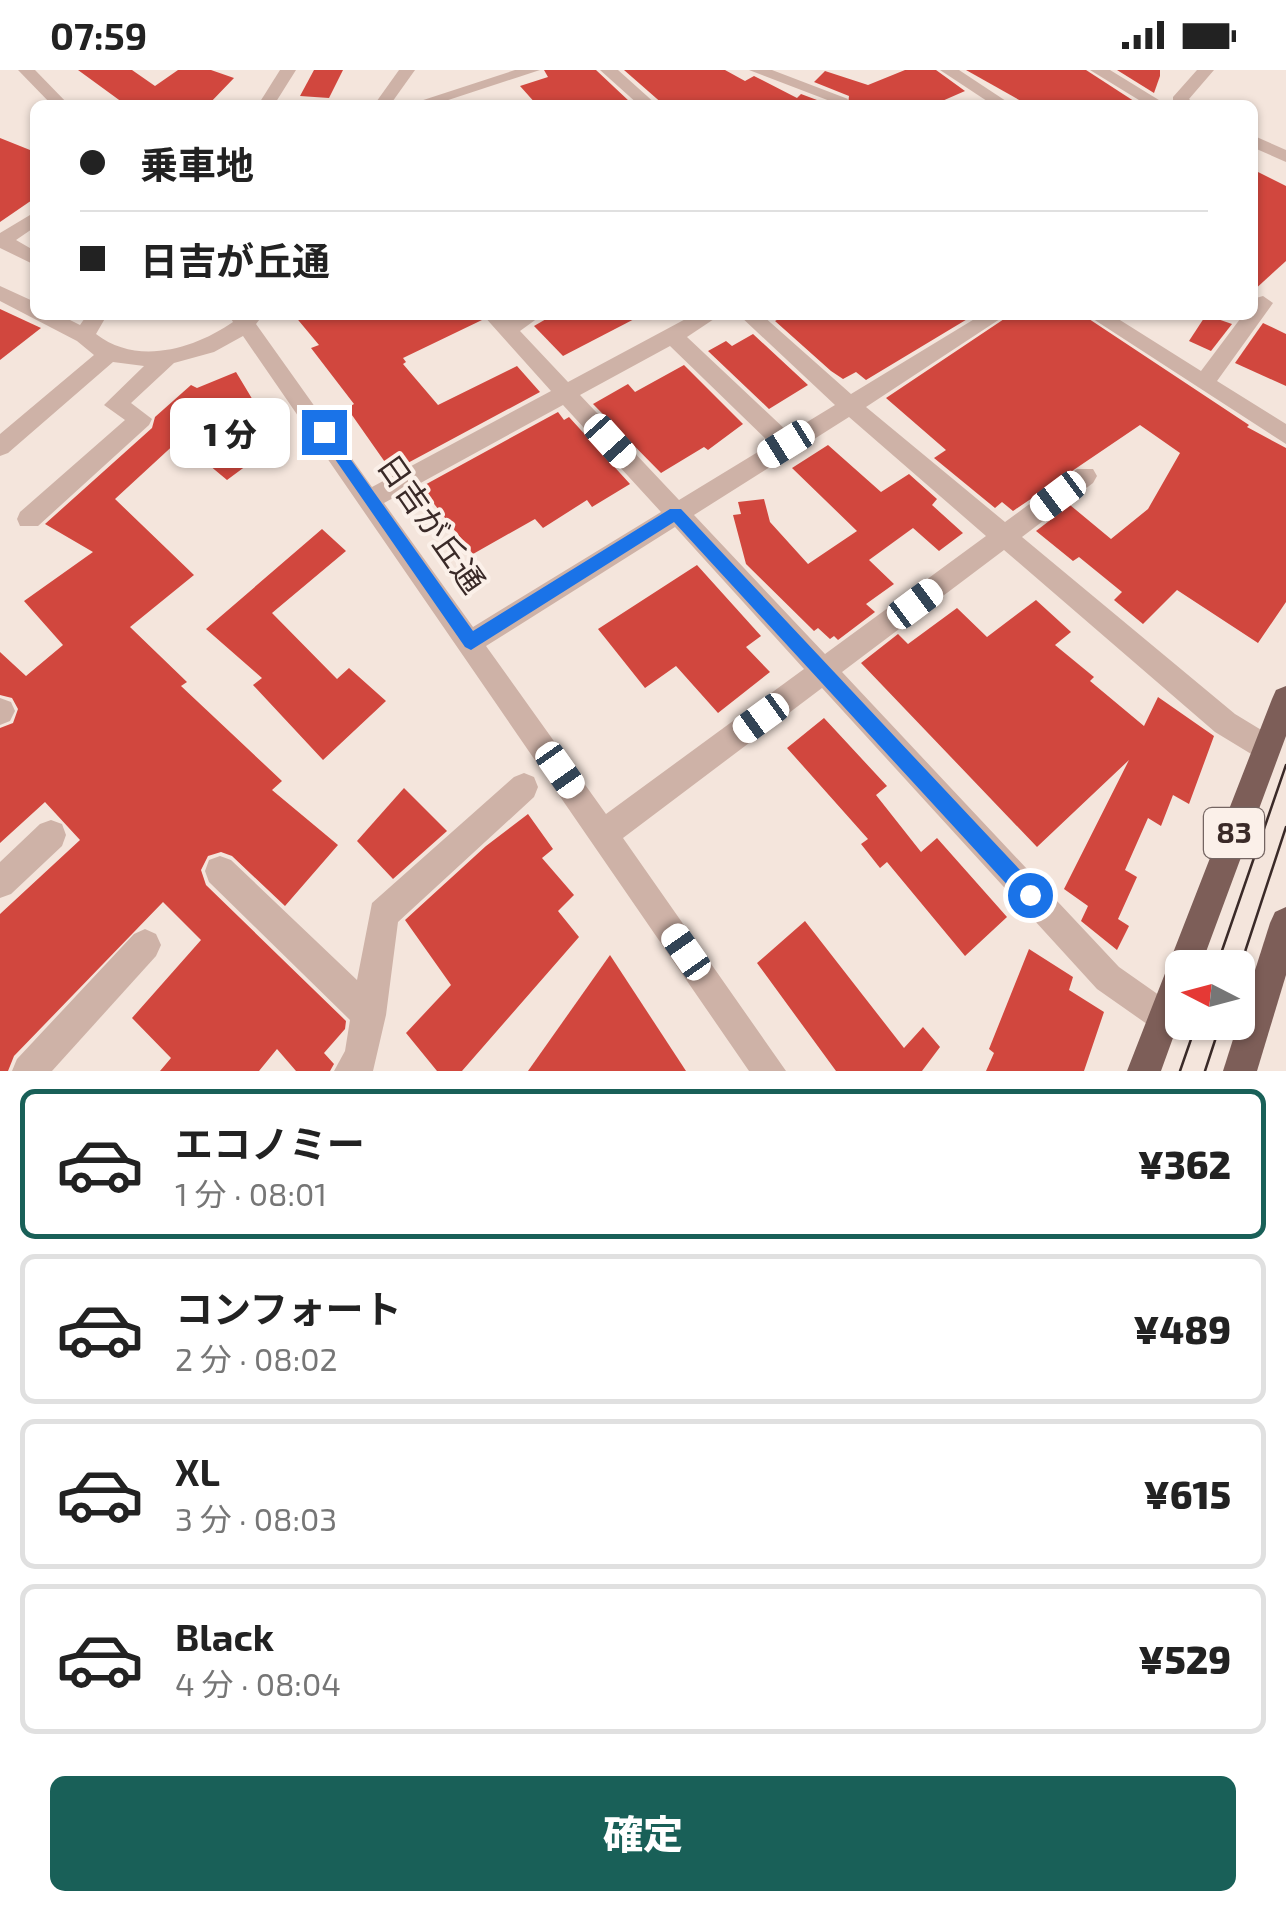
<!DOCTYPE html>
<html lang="ja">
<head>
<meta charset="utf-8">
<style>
  body { margin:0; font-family:"Exo 2","Noto Sans JP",sans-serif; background:#f2f2f2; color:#222; height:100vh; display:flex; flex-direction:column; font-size:38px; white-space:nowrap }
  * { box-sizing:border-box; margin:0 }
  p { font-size:32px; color:#767676 }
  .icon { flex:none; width:55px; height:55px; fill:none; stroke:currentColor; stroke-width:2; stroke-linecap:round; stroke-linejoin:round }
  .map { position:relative; height:1001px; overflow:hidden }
  .details { display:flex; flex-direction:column; background:#fff; flex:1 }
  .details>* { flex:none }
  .top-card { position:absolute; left:30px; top:30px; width:1228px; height:220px; border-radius:15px; box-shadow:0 2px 8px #0004; display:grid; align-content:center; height:220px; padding:0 50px; background:#fff }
  .needle { width:65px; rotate:276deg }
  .controls { position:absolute; left:1165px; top:880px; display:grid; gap:20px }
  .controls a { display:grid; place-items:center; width:90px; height:90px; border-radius:15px; background:#fff; box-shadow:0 2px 8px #0004; font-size:50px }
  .end { position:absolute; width:45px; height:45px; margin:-22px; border:12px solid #1a73e8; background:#fff; box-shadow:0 0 0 5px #fff }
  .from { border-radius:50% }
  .bubble { position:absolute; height:70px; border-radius:15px; background:#fff; box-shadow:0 2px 8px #0004; font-size:32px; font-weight:800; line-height:70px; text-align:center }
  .car { position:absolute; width:30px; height:60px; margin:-30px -15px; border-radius:12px; box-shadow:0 0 8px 2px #0007; background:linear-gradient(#fff 24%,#345 0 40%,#fff 0 76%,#345 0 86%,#fff 0) }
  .top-card b { display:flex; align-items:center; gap:35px; height:95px; font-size:38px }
  .top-card b+b { border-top:2px solid #e0e0e0 }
  .top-card i { width:25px; height:25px; background:#222 }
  ul { padding:18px 0 0; list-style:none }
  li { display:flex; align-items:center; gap:30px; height:150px; margin:0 20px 15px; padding:0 30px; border:5px solid #e0e0e0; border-radius:15px }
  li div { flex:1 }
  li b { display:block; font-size:38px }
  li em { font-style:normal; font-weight:800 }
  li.current { border-color:#196058 }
  li>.icon { width:90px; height:90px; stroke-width:1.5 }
  .primary-button { display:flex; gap:20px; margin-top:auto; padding:20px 50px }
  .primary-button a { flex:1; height:115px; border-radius:15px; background:#196058; color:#fff; font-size:40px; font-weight:800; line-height:115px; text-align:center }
  .status { display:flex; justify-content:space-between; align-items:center; height:70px; padding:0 50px; background:#fff; direction:ltr }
  .status svg { height:28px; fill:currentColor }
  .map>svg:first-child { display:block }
</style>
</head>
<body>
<div class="status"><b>07:59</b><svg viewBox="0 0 49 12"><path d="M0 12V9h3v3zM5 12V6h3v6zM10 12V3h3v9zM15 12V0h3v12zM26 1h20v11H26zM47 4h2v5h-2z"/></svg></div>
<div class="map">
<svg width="1286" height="1001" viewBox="0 0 1286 1001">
  <rect width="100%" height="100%" fill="#f4e5dc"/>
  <!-- building -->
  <g fill="#d1473e">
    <polygon points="78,0 132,0 155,16 178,0 211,0 234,8 208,35 126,35"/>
    <polygon points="314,0 343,0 329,28 300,26"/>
    <polygon points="544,0 596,0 630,32 537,35 520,16 548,7"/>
    <polygon points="624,0 725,0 745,11 754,6 797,28 801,24 825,33 664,35"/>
    <polygon points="905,0 936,0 965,21 933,35 848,35 849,26 814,12 825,1 868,15"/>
    <polygon points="966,0 1086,0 1140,35 1028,35"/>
    <polygon points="1117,0 1160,0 1160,6 1154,23"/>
    <polygon points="0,68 35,82 35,128 0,152"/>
    <polygon points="1252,99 1286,116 1286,191 1252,222"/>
    <polygon points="0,239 41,258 0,290"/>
    <polygon points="294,245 479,245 482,250 403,288 406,292 403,294 438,335 517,296 540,322 404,395 399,389 387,395 347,338 354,334 311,278 319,275"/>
    <polygon points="553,245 642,245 563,286 534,256"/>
    <polygon points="786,245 974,245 866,310 856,302 843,309 831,301 775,251"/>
    <polygon points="1010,245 1083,245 1249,355 1247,357 1286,378 1286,532 1258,573 1177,520 1143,554 1114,530 1122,522 1079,487 1073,491 1036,461 1070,435 1111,469 1148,439 1180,383 1140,355 1013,441 1002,432 995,438 934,388 946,380 886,328"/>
    <polygon points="1206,245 1232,254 1211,281 1189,271"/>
    <polygon points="1263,253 1286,264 1286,316 1235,293"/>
    <polygon points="753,264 808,315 769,339 708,281 726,271 732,276"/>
    <polygon points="684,295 743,354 708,380 704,377 661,403 593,334 628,314 635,322"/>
    <polygon points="236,302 271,360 255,368 269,379 227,410 179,370 115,429 194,505 130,557 187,612 181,616 282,711 272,720 338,775 285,836 232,786 221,782 208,786 201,800 206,815 346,951 345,959 324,983 334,994 330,1001 296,1001 277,979 259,1001 160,1001 171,988 132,948 201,870 163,832 14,986 8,1001 0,1001 0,844 80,770 45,732 0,773 0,658 13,653 18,639 12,628 0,625 0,582 26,606 63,575 24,531 93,482 45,454 152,358 155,347 191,315 197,318"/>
    <polygon points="558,342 564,350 569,347 630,414 592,437 587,430 543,458 535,449 473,484 421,417"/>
    <polygon points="828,375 881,422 909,404 937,429 932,435 963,463 939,481 913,458 869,490 894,514 866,534 875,542 838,570 834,566 830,569 818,558 814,561 746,494 733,445 741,444 738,432 764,429 770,452 808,494 857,461 792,398"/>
    <polygon points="322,459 346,481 272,543 337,609 349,598 386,631 323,690 253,615 262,608 206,559"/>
    <polygon points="697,495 761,566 746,577 770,602 718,643 676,596 645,618 598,559"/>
    <polygon points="1036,530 1071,562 1055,575 1094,607 1090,611 1144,656 1158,627 1214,666 1189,734 1173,725 1161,756 1148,748 1125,800 1137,807 1118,849 1129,856 1117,880 1081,851 1088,836 1064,819 1129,690 1037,777 861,593 898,564 908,574 957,538 987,567"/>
    <polygon points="824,648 887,716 876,725 921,782 937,768 1007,847 965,886 887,792 880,798 861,774 868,769 787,678"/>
    <polygon points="404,718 447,761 393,809 357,771"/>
    <polygon points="528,744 553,779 542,788 574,825 558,841 579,867 462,1001 437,1001 406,963 451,915 405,850 486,776"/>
    <polygon points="805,851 904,978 923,957 940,977 922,1001 836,1001 757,893"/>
    <polygon points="1029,879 1073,907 1069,920 1104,942 1084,1001 986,1001 994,983 989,979"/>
    <polygon points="610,885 686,1001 528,1001"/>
  </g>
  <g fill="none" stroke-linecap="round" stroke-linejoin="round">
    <!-- minor -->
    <g fill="#ceb2a7" fill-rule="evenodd">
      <polygon points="18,0 35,0 69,35 52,35"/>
      <polygon points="280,0 296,0 274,35 258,35"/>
      <polygon points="399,0 415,0 390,35 374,35"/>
      <polygon points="515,0 540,0 433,35 408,35"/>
      <polygon points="600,0 618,0 657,35 639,35"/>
      <polygon points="749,0 772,0 848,29 844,35 828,35 830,31"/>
      <polygon points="940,0 959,0 1012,35 993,35"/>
      <polygon points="1090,0 1110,0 1167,35 1147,35"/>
      <polygon points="1197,0 1214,0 1189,29 1196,35 1173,33 1173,27"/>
      <polygon points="1252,65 1286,80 1286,92 1252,77"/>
      <polygon points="35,142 35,157 16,170 35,181 35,195 0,178 0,163"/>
      <path d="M0,216l35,16v13h25l20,10 7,-10h20l-11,19c41,32 98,15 137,-12l-4,-7h34l-7,9 116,163 179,-96 -68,-76h22l4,4 7,-4h26l-22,16 48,51 125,-67h27l-33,22 102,96 46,-28 -96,-90h23l89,79 130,-79h25l-140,92 139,115 72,-53h16l4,7 -4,7 -71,54 213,177 41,25 4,10 -4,10 -10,4 -51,-31 -211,-182 -162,122 277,295 57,40 5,12 -5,12 -12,5 -67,-47 -275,-301 -199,150 163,233h-37l-506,-735 -29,16 -40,11 -43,40 21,16 -3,6 -111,101h-18l-3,-7 3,-7 105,-92 -21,-15 40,-39 -31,-4 -105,91 -8,3v-22l94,-79 -17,-14 -77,-40zM670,276l101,98 -92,56 -99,-105zM563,335l98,107 -188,115 -89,-124zM849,347l137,119 -161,118 -131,-139zM675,457l129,142 -198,145 -120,-168z"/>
      <polygon points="1263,226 1273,233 1217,311 1286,354 1286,374 1087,245 1112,245 1201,301 1243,245 1252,245 1256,228"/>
      <polygon points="0,628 11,632 15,641 10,651 0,655"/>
      <polygon points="524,703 534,707 538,717 534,727 398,852 386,945 373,1001 334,1001 345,981 350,950 209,812 205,801 209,790 220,786 231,790 357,910 372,833 514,707"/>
      <polygon points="51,750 62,754 66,765 62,776 11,824 0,828 0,792 40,754"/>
      <polygon points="145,859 156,864 161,875 156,886 52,1001 12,1001 17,989 134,864"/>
    </g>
    <!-- major -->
    <g fill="#7d5e58" fill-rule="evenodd">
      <polygon points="1286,616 1286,666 1200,898 1182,898 1182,943 1161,1001 1127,1001 1272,629 1276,620"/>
      <polygon points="1286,837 1286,905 1257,1001 1223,1001 1270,853 1275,842"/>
    </g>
    <!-- tram -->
    <g stroke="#3a2a28" stroke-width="2.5">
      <polyline points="1216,898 1286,695"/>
      <polyline points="1238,903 1286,757"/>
      <polyline points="1180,1001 1197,952"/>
      <polyline points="1205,1001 1221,952"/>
    </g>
  </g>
  <!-- route -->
  <polygon fill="#1a73e8" points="324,357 329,359 473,561 670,439 681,439 1037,818 1037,832 1023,832 674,452 471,580 465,577 319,366 319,359"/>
  <g text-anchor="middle" stroke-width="8" stroke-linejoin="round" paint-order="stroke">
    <!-- shield labels -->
    <rect fill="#fbf0e9" stroke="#746562" stroke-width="2.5" x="1204" y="738" width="60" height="50" rx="8"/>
    <g font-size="30" font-weight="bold" fill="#3a2a28">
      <text x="1234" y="773">83</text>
    </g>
    <!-- street labels -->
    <g font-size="32" fill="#3a2a28" stroke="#fbf0e9">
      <text transform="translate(431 454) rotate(55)" y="11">日吉が丘通</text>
    </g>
  </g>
</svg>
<div class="controls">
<a><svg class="needle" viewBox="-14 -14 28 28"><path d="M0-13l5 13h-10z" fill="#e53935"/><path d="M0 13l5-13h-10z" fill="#767676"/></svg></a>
</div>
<i class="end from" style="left:1030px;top:825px"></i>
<i class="end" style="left:324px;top:362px"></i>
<div class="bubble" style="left:170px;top:328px;width:120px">1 分</div>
<i class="car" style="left:610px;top:371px;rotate:138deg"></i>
<i class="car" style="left:786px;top:374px;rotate:238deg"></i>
<i class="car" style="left:1058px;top:426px;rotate:233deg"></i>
<i class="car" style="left:915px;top:534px;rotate:53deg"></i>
<i class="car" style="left:761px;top:648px;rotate:234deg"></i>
<i class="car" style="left:560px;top:700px;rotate:145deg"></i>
<i class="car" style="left:686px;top:882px;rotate:325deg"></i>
<div class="top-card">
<b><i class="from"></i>乗車地</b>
<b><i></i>日吉が丘通</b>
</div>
</div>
<section class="details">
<ul>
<li class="current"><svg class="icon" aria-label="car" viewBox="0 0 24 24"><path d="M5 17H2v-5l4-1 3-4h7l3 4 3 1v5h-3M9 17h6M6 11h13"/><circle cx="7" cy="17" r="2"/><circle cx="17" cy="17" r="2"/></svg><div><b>エコノミー</b><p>1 分 · 08:01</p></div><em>¥362</em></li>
<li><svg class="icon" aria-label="car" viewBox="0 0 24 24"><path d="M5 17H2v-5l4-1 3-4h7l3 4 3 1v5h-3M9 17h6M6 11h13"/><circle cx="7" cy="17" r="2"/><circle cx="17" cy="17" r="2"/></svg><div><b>コンフォート</b><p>2 分 · 08:02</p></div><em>¥489</em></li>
<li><svg class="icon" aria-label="car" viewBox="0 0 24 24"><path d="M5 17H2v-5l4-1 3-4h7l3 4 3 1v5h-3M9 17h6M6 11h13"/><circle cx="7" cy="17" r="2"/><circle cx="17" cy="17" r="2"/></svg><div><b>XL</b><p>3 分 · 08:03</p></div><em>¥615</em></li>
<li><svg class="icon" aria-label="car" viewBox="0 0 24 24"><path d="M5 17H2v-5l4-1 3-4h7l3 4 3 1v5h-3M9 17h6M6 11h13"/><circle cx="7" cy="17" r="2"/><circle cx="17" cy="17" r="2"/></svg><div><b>Black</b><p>4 分 · 08:04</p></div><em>¥529</em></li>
</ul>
<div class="primary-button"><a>確定</a></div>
</section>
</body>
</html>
